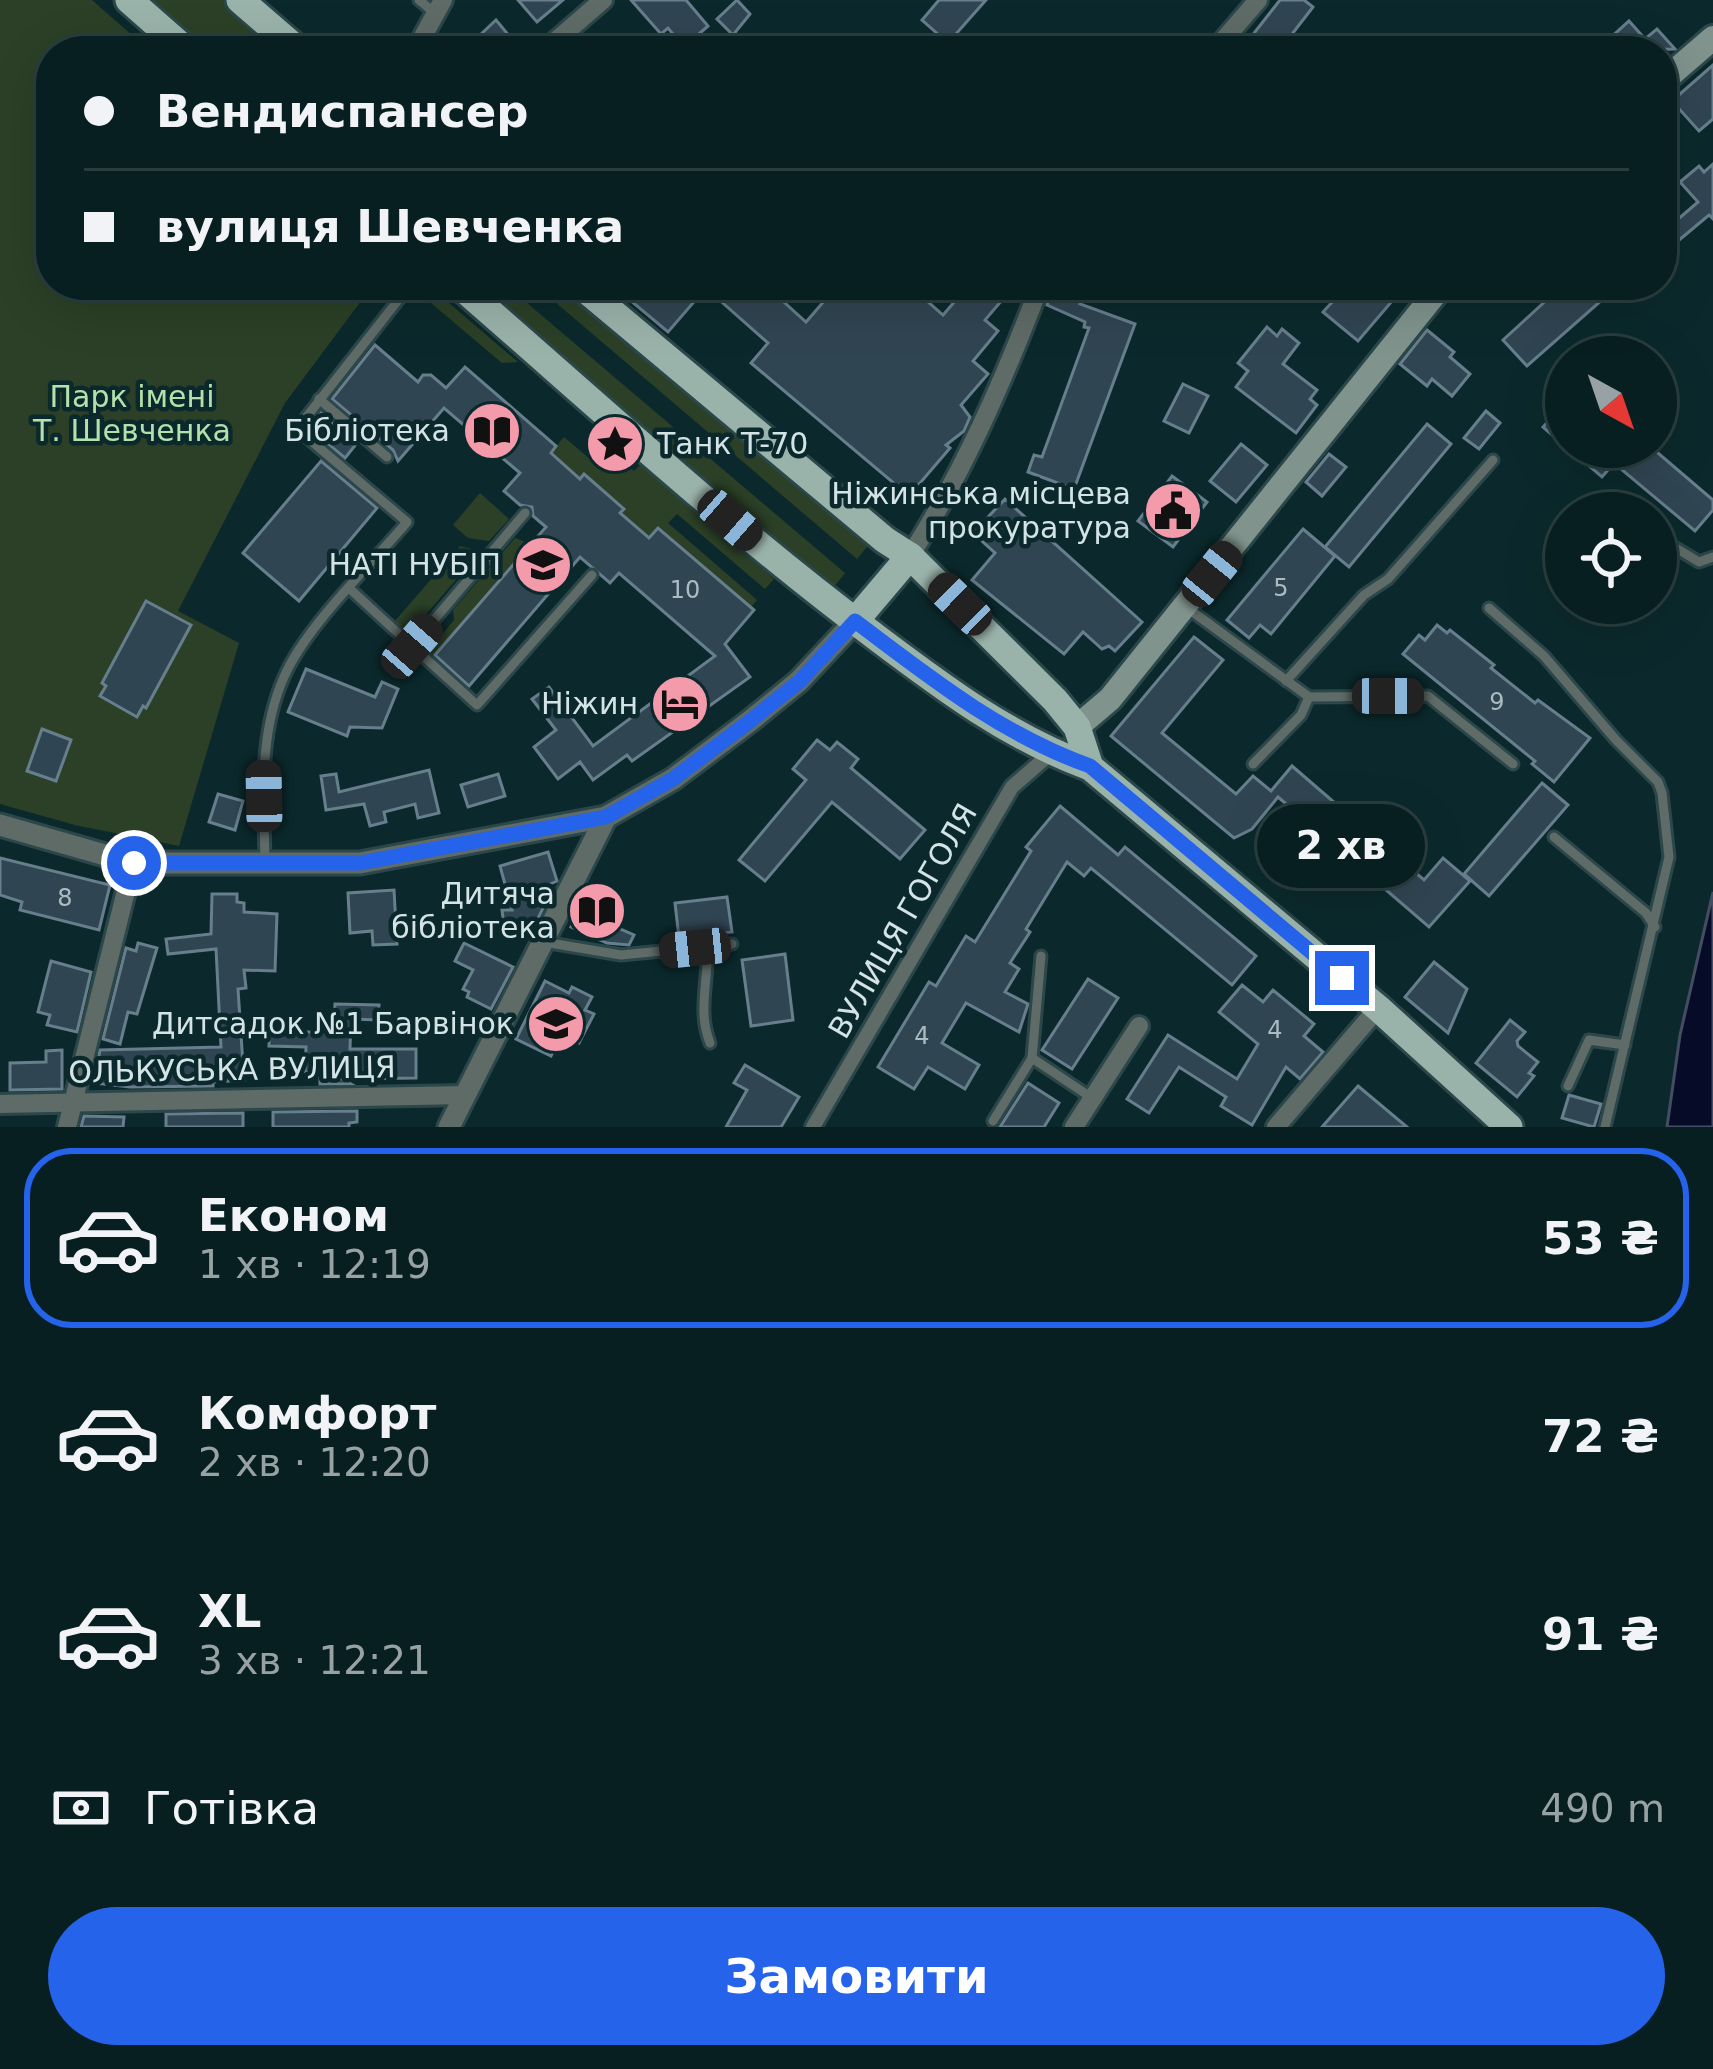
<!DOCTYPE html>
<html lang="uk">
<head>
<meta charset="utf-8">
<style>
  body { margin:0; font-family:"DejaVu Sans",sans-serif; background:#162c2e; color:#f1f3f6; height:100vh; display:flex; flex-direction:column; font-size:45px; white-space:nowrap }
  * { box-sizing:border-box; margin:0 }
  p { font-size:39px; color:#98a2a5 }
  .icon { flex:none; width:66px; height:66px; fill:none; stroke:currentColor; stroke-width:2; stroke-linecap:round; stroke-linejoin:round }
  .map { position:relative; height:1127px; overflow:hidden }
  .sheet { display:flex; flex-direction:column; background:#081f21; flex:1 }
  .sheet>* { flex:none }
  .guide { position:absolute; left:36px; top:36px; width:1641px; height:264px; border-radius:48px; box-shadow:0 12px 48px #0002,0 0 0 3px #293d3f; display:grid; align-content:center; height:264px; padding:0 48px; background:#081f21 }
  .needle { width:78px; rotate:140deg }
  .fabs { position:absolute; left:1545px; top:336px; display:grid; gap:24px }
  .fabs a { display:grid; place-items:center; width:132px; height:132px; border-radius:50%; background:#081f21; box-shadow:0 12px 48px #0002,0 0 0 3px #293d3f; font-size:60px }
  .end { position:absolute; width:54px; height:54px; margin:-27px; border:15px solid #2563eb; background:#fff; box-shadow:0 0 0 6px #fff }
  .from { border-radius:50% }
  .bubble { position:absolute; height:84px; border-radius:42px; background:#081f21; box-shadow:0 12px 48px #0002,0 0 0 3px #293d3f; font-size:39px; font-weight:800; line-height:84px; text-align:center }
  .car { position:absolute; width:36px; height:72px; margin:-36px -18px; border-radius:15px; box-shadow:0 0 9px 3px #0007; background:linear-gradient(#222 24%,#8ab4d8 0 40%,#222 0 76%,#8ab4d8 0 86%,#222 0) }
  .guide b { display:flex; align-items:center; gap:42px; height:114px; font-size:45px }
  .guide b+b { border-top:3px solid #293d3f }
  .guide i { width:30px; height:30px; background:#f1f3f6 }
  ul { padding:21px 0 0; list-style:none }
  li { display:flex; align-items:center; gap:36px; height:180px; margin:0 24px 18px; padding:0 24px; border:6px solid transparent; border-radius:48px }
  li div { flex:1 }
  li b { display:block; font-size:45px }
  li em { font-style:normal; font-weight:800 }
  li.on { border-color:#2563eb }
  li>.icon { width:108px; height:108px; stroke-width:1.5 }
  .pay { display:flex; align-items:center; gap:30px; height:132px; padding:0 48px; font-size:45px }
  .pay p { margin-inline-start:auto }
  .cta { display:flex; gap:24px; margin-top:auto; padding:24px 48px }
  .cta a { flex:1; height:138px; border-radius:72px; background:#2563eb; color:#fff; font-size:48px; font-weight:800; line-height:138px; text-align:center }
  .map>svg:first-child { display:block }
</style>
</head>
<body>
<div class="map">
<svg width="1713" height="1127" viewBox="0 0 1713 1127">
  <rect width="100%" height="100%" fill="#0b292c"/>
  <!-- green -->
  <g fill="#2b4027">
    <polygon points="0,0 92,0 150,51 51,51 51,285 373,285 285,403 178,611 239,643 179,846 75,825 0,804"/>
    <polygon points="142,0 230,0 289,51 202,51"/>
    <polygon points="428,285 518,362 502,363 431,303"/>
    <polygon points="474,285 506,285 845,573 832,589"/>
    <polygon points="535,285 569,285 871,542 857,559"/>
    <polygon points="564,437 603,470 616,456 634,471 640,465 774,579 765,589 677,514 668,523 757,600 751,607 659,528 649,538 620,513 623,508 585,475 580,479 551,453"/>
    <polygon points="480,493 509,519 489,541 468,538 453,525"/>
    <polygon points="515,538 531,544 433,658 426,653 454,620 453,610"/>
    <polygon points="460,546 481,551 408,635 394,622"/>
  </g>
  <!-- water -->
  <polygon fill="#060c28" stroke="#444d61" stroke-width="3" points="1713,892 1713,1127 1667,1127 1680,1035"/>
  <!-- building -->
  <g fill="#304552" stroke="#677e8d" stroke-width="3">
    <polygon points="518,0 563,0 537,22"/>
    <polygon points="631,0 686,0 708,26 684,47 668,28 661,34"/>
    <polygon points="737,0 750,14 733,35 717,19"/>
    <polygon points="939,0 986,0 948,43 922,20"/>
    <polygon points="1280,0 1304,0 1313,7 1279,51 1240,51"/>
    <polygon points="496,20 511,38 492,51 479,36"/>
    <polygon points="1629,21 1645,39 1657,29 1675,49 1596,51"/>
    <polygon points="1713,65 1713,119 1699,131 1672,101"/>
    <polygon points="1713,164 1713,219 1709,215 1672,246 1662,233 1698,202 1680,182 1699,166 1704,172"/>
    <polygon points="612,285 671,285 693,303 668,332"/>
    <polygon points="727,285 783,285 775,294 806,322 838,285 848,291 854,285 909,285 943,315 969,285 1015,285 985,320 998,331 973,361 988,374 961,405 970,417 964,431 946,445 950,448 909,496 751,363 768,343 716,297"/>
    <polygon points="1054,285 1088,285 1080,304 1135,324 1074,489 1028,472 1034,455 1042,457 1089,328 1084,327 1085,322 1047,305"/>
    <polygon points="1311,285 1375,285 1393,300 1358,341 1323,312 1335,299"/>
    <polygon points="1555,285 1619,285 1527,366 1503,340 1551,296 1547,292"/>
    <polygon points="1267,327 1277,336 1282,329 1299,343 1283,364 1317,390 1310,399 1317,405 1296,433 1236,387 1248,371 1238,363"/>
    <polygon points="1427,330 1454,352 1450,357 1470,374 1452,396 1432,379 1427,386 1400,364"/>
    <polygon points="375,345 418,382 423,375 431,375 446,388 465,367 556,446 551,453 580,479 584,474 624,509 620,513 649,538 658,528 754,610 725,644 750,677 632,761 627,755 593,780 580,762 558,779 534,747 556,730 532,699 549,687 593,746 715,656 619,573 610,583 580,557 469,686 435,655 546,527 533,516 532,507 520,505 504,491 520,473 444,408 398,461 393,450 332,399"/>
    <polygon points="1183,384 1208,396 1189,433 1164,421"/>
    <polygon points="1566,401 1566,447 1543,427"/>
    <polygon points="1486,411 1500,423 1479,449 1464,438"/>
    <polygon points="321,413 357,443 345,458 309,428"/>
    <polygon points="1427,424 1451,444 1349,567 1325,547"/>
    <polygon points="1241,444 1267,465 1236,502 1210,481"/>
    <polygon points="1567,447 1651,447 1713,500 1713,510 1695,531 1614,463 1602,477"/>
    <polygon points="1329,454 1346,467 1322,496 1306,482"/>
    <polygon points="321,461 377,508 299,601 243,553"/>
    <polygon points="1172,476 1207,502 1173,547 1138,521"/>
    <polygon points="1005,499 1142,622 1115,651 1109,646 1102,649 1083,632 1064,654 972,580 995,553 973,533"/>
    <polygon points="1303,529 1335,556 1271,634 1260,625 1249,638 1227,620"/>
    <polygon points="146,601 191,625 146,708 143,706 137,717 100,696 106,686 102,683"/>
    <polygon points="1437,625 1447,633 1450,630 1494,665 1491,668 1535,703 1538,700 1590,738 1554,782 1532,764 1535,761 1403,654 1419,635 1425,640"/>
    <polygon points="1194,637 1223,660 1162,733 1236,794 1253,776 1271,791 1292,766 1424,880 1443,858 1470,881 1429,927 1278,797 1252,829 1234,838 1111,736"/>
    <polygon points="306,669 375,697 382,682 398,689 382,728 350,727 347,736 288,712"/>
    <polygon points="42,729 71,740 56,781 27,771"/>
    <polygon points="817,740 830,750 837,742 858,759 851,768 925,830 900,859 832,802 765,881 739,860 806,780 793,769"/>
    <polygon points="429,770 439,813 418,818 415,804 384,812 386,822 370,826 364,804 326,810 321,776 336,774 339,792"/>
    <polygon points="498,774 505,796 468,807 461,785"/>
    <polygon points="1542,783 1568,805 1489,896 1464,874"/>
    <polygon points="218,794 243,801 235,830 209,822"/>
    <polygon points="1060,806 1118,855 1125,847 1256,956 1232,985 1091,868 1084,876 1067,862 1026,929 1030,932 1010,963 1019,969 1005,992 1028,1004 1019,1032 966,1003 942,1043 979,1065 965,1089 928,1067 914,1089 878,1067 929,982 936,986 966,936 975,942 1031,851 1026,847"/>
    <polygon points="548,852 557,881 539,889 544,906 535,925 504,927 502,910 512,910 500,866"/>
    <polygon points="0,858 110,885 99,930 20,910 22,902 0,895"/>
    <polygon points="591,885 621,899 609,924 634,935 629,945 607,943 571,927"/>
    <polygon points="394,890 397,944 373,945 372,931 350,933 348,893"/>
    <polygon points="212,894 237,894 237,902 244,903 244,912 277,914 275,971 244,970 246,988 238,989 244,1080 213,1082 213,1086 130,1087 94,1083 100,1050 221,1047 216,949 168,954 166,939 211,934"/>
    <polygon points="727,897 732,932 679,938 675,903"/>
    <polygon points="138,943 157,948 137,1014 128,1012 120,1044 103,1039 126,948 136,951"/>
    <polygon points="464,943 513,967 491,1009 467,997 469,992 463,989 473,970 455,961"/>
    <polygon points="785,954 793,1020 751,1026 742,960"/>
    <polygon points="51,961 91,972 77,1032 47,1025 50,1015 38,1012"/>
    <polygon points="1434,962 1467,989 1448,1033 1405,997"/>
    <polygon points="1088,979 1118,998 1072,1069 1042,1050"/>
    <polygon points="545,981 569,993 572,987 592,997 585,1010 594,1014 579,1043 562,1034 551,1056 516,1039"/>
    <polygon points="1242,985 1263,1002 1273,990 1314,1024 1304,1036 1323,1052 1300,1079 1286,1067 1252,1125 1221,1106 1226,1097 1179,1067 1149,1113 1127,1099 1168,1035 1237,1079 1258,1044 1219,1012"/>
    <polygon points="335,1004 379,1005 378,1020 351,1019 350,1049 416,1049 416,1078 342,1079 351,1084 320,1084 320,1073 305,1072 306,1047 269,1046 269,1032 321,1032 321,1027 334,1027"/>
    <polygon points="1510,1020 1525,1032 1517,1041 1518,1046 1538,1062 1529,1073 1534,1076 1517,1097 1476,1063"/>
    <polygon points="62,1050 62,1089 10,1090 10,1063 46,1062 46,1051"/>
    <polygon points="745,1065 799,1097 781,1127 726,1127 747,1090 734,1083"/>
    <polygon points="1028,1083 1059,1103 1044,1127 1000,1127"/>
    <polygon points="1358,1086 1407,1127 1322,1127"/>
    <polygon points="1569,1095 1601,1104 1594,1127 1562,1118"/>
    <polygon points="357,1111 357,1122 349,1123 349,1127 273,1127 273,1112"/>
    <polygon points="243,1113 243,1127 166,1127 166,1114"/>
    <polygon points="84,1116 124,1117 123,1127 81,1127"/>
  </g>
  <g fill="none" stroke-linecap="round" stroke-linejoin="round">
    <!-- service casing -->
    <g stroke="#2b474a" stroke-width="15">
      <g id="service">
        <polyline points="419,0 436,14"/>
        <polyline points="319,399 387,457"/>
        <polyline points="1622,502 1633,513"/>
        <polyline points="1656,536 1699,562 1713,557"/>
        <polyline points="350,589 412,646 525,513"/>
        <polyline points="1186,607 1309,697 1428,696 1513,764"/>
        <polyline points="1489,608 1544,656 1616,740 1658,782 1662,793 1669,857 1605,1127"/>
        <polyline points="412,646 477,705 592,575"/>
        <polyline points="1286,681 1364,595 1388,579 1493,460"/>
        <polyline points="1253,764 1301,715 1309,697"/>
        <polyline points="1554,837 1646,913 1655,927"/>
        <path d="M265,862c-1,-61 -7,-127 19,-185 22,-51 86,-111 123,-155l-110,-93 113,-144"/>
        <polyline points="544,942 621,955 732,944"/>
        <path d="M707,947c2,35 -10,63 3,96"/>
        <polyline points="1032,1058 1041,956"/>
        <polyline points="1568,1086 1589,1040 1625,1045"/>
        <polyline points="993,1121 1032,1058 1092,1098"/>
      </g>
    </g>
    <!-- pedestrian casing -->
    <g stroke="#2b474a" stroke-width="20">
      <polyline id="pedestrian" points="813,1127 1012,787 1051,753"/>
    </g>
    <!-- minor casing -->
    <g stroke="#2b474a" stroke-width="24">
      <g id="minor">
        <polyline points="415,51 443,0"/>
        <polyline points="544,51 603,0"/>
        <polyline points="1214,51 1258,0"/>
        <path d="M910,556c54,-85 94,-176 130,-271"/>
        <polyline points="0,1104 466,1095"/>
        <polyline points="67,1127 133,863"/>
        <polyline points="1074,1127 1139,1026"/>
        <polyline points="1276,1127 1378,1008"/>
      </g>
    </g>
    <!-- tertiary casing -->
    <g stroke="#2b474a" stroke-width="27">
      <g id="tertiary">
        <polyline points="0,825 133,863 360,863 606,817"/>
        <polyline points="449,1127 606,817 673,779 750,721 799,681 855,621"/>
      </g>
    </g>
    <!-- secondary casing -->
    <g stroke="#2b474a" stroke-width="30">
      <g id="secondary">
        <polyline points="1662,82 1713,38"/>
        <polyline points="1077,727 1110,699 1442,285"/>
      </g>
    </g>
    <!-- primary casing -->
    <g stroke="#2b474a" stroke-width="33">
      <g id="primary">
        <polyline points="129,0 187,51"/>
        <polyline points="240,0 299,51"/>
        <path d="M459,285c136,118 269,241 413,349 69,52 136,103 218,133l288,241 131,119"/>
        <polyline points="580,285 885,540 910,556 1055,700 1077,727 1090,767"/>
        <polyline points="855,621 910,556"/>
      </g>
    </g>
    <!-- service -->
    <use href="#service" stroke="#5f6b67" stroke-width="9"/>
    <!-- pedestrian -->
    <use href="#pedestrian" stroke="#5f6b67" stroke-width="14"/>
    <!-- minor -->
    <use href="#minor" stroke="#5f6b67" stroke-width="18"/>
    <!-- tertiary -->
    <use href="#tertiary" stroke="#5f6b67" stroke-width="21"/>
    <!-- secondary -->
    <use href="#secondary" stroke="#80938d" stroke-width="24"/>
    <!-- primary -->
    <use href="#primary" stroke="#9ab3aa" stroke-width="27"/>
  </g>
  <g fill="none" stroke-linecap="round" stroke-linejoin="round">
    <!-- route -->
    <path stroke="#2563eb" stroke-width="15" d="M134,863h226l246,-46 67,-38 77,-58 50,-40 55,-60c74,56 147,114 235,145l252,212"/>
  </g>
  <!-- icons -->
  <defs>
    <g id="library-disc" transform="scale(3)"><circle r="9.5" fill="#f39aab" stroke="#0b292c"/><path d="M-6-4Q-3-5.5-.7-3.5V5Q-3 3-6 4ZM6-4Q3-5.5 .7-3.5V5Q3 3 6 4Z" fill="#111"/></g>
    <g id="sight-disc" transform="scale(3)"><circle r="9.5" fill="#f39aab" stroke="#0b292c"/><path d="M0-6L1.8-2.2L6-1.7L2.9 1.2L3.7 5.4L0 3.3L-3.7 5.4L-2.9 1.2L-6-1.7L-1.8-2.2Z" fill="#111"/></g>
    <g id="civic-disc" transform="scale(3)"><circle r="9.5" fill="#f39aab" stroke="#0b292c"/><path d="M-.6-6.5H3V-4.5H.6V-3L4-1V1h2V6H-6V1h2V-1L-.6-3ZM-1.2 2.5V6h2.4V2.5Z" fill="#111"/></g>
    <g id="university-disc" transform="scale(3)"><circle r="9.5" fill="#f39aab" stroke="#0b292c"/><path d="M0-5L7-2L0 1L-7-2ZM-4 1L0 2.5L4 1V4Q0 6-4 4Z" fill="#111"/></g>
    <g id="hotel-disc" transform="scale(3)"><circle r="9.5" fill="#f39aab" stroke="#0b292c"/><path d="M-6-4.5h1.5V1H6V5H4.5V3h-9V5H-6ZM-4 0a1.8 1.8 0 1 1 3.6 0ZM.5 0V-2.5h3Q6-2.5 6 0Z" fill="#111"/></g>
    <g id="school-disc" transform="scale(3)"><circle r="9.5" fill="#f39aab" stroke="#0b292c"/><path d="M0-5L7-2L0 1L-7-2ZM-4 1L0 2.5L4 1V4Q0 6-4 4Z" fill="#111"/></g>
  </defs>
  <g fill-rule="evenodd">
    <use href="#library-disc" x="492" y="431"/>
    <use href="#sight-disc" x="615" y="444"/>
    <use href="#civic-disc" x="1173" y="511"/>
    <use href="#university-disc" x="543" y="565"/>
    <use href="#hotel-disc" x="680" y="704"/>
    <use href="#library-disc" x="597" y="911"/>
    <use href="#school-disc" x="556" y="1024"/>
  </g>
  <g text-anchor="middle" stroke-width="9" stroke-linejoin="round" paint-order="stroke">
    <!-- number labels -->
    <g font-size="24" fill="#abbcc1">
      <text x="1281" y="596">5</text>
      <text x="685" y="598">10</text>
      <text x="1497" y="710">9</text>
      <text x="65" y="906">8</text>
      <text x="1275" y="1038">4</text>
      <text x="922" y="1044">4</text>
    </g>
    <!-- park labels -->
    <g font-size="30" fill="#b3e1aa" stroke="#0b292c">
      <text x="132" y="407">Парк імені<tspan x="132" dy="34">Т. Шевченка</tspan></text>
    </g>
    <!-- poi labels -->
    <g font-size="30" fill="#d4e4e6" stroke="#0b292c" text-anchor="end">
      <text x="450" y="441">Бібліотека</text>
      <text x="657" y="454" text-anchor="start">Танк Т-70</text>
      <text x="1131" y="504">Ніжинська місцева<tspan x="1131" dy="34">прокуратура</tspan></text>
      <text x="501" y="575">НАТІ НУБІП</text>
      <text x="638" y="714">Ніжин</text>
      <text x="555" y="904">Дитяча<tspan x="555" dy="34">бібліотека</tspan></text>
      <text x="514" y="1034">Дитсадок №1 Барвінок</text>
    </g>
    <!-- street labels -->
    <g font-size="30" fill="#d4e4e6" stroke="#0b292c">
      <text transform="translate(903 921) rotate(-60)" y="10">ВУЛИЦЯ ГОГОЛЯ</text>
      <text transform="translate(232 1070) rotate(-1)" y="10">ОЛЬКУСЬКА ВУЛИЦЯ</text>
    </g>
  </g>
</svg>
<div class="fabs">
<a><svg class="needle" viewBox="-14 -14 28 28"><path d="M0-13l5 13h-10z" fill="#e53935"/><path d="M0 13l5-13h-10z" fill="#98a2a5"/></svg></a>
<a><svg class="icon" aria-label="locate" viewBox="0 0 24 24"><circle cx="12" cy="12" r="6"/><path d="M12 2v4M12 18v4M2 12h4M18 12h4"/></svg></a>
</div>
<i class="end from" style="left:134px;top:863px"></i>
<i class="end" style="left:1342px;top:978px"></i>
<div class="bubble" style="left:1257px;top:804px;width:168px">2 хв</div>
<i class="car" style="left:730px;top:520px;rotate:131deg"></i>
<i class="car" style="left:1212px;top:574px;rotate:39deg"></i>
<i class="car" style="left:960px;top:604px;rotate:314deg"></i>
<i class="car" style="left:412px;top:646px;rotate:41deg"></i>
<i class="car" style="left:1388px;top:696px;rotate:90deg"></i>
<i class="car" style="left:264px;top:796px;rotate:359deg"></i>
<i class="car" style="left:695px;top:948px;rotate:264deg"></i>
<div class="guide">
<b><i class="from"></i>Вендиспансер</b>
<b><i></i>вулиця Шевченка</b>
</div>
</div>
<section class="sheet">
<ul>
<li class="on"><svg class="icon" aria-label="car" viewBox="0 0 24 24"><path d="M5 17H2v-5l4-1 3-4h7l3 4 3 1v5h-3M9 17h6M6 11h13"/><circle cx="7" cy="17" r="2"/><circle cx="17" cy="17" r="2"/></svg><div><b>Економ</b><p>1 хв · 12:19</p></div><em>53 ₴</em></li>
<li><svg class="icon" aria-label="car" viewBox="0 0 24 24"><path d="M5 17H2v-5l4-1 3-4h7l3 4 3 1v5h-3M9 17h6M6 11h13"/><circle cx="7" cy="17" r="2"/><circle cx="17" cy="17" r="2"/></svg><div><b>Комфорт</b><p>2 хв · 12:20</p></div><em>72 ₴</em></li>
<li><svg class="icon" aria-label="car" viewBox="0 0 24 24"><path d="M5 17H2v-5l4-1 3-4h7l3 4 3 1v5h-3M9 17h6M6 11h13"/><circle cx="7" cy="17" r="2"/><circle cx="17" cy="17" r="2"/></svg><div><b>XL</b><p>3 хв · 12:21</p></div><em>91 ₴</em></li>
</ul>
<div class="pay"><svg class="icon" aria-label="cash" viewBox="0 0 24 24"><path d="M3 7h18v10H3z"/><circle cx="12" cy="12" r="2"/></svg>Готівка<p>490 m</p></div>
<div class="cta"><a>Замовити</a></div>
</section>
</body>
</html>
